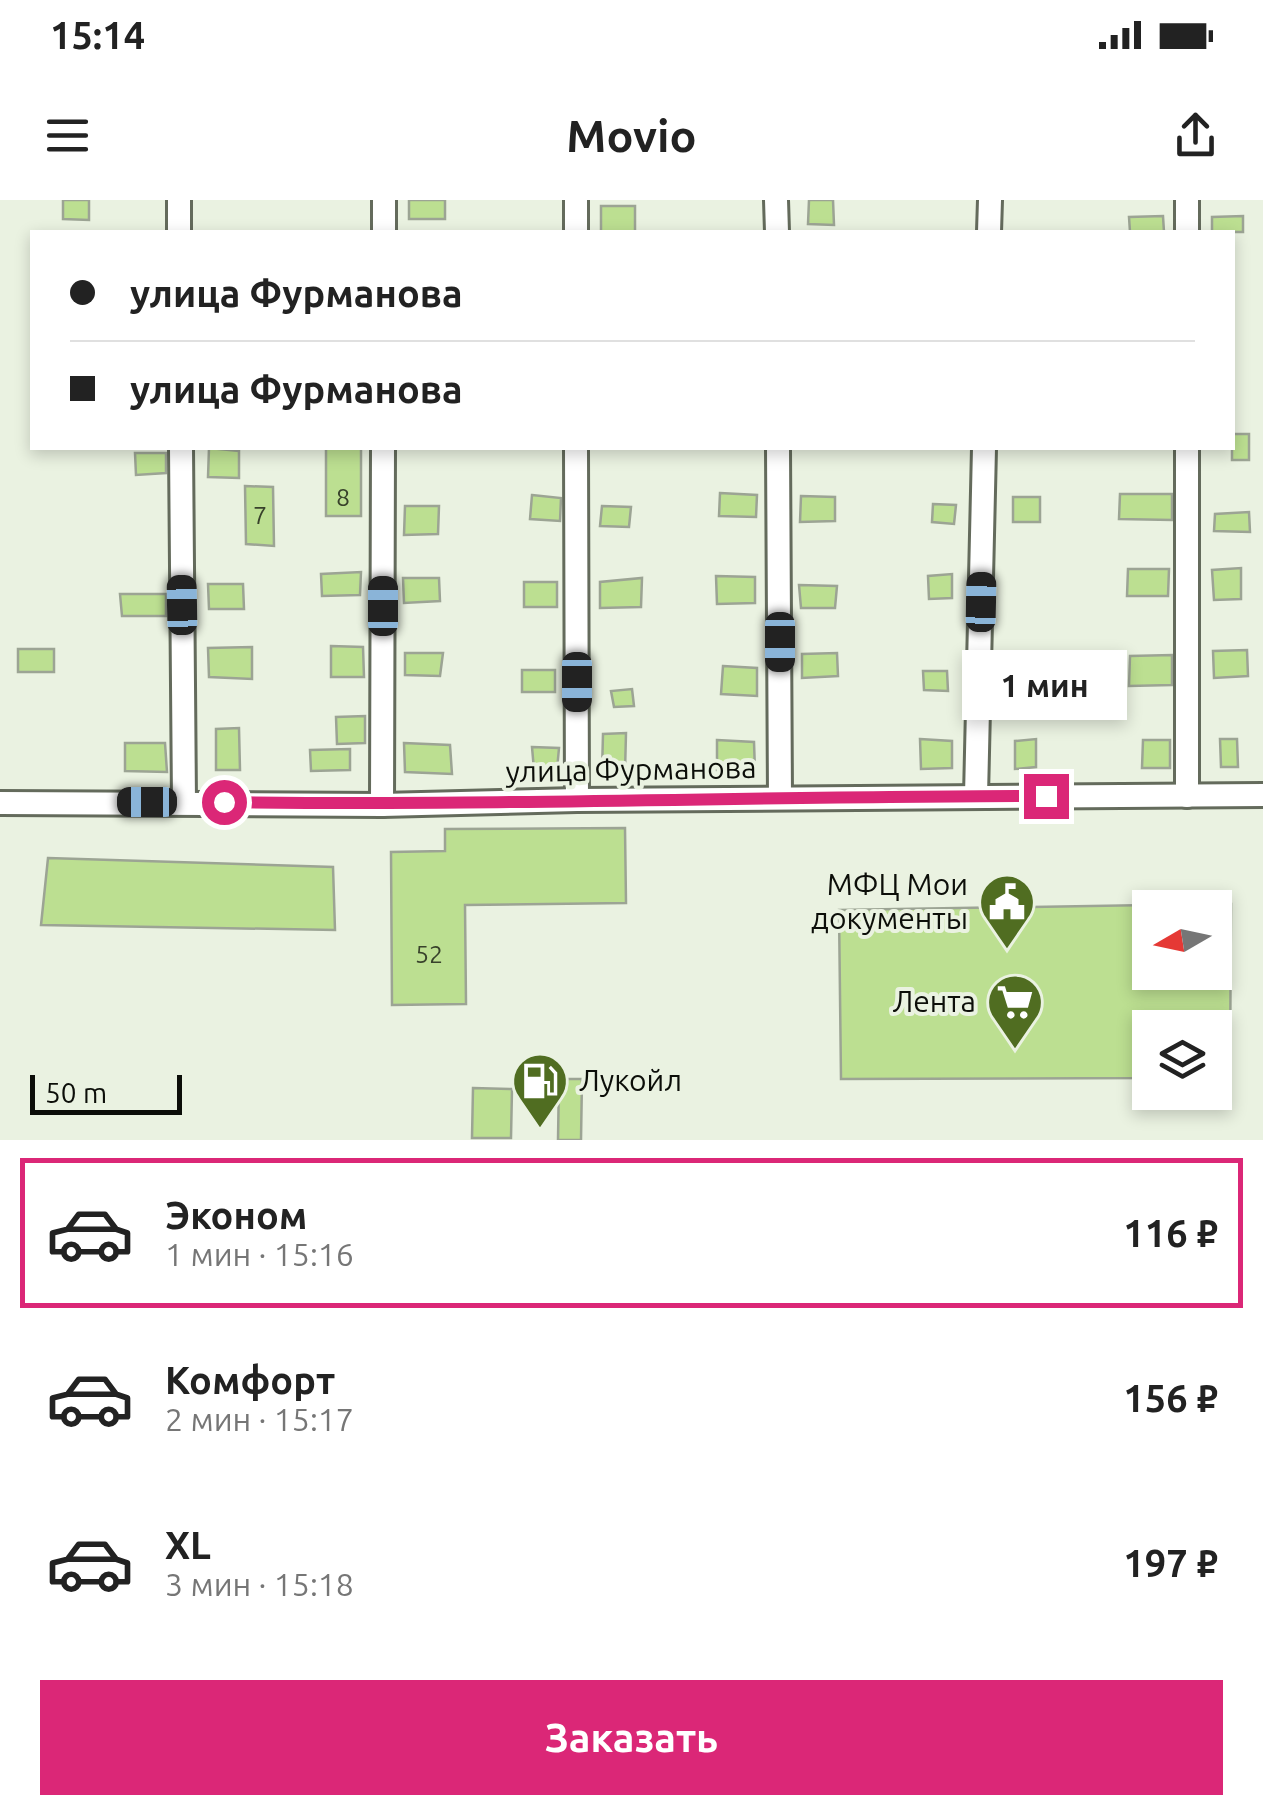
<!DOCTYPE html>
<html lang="ru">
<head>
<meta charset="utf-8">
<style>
  body { margin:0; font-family:Ubuntu,sans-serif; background:#f2f2f2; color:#222; height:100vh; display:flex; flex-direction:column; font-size:38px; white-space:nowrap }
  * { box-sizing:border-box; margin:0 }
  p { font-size:32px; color:#767676 }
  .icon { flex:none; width:55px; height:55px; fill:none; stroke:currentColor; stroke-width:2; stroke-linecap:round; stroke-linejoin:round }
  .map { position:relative; height:940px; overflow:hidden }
  .side { display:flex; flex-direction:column; background:#fff; flex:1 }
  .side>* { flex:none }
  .guide { position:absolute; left:30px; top:30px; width:1205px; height:220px; border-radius:0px; box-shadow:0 5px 15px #0003; display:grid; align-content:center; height:220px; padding:0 40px; background:#fff }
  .needle { width:65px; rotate:261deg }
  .fabs { position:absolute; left:1132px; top:690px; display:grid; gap:20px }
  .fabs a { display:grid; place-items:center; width:100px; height:100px; border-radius:0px; background:#fff; box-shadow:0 5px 15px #0003; font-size:50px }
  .scale { position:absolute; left:30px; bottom:25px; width:152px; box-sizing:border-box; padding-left:10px; border:5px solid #0c0e09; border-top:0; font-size:28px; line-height:35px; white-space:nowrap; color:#0c0e09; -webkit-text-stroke:8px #eaf2e1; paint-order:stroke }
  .end { position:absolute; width:45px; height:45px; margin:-22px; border:12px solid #db2777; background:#fff; box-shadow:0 0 0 5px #fff }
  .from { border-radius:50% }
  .bubble { position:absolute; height:70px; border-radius:0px; background:#fff; box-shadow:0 5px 15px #0003; font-size:32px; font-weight:700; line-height:70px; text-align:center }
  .car { position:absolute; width:30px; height:60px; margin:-30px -15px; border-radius:12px; box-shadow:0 0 8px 2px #0007; background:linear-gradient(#222 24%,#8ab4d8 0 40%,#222 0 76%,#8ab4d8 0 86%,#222 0) }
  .guide b { display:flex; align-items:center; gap:35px; height:95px; font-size:38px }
  .guide b+b { border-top:2px solid #e0e0e0 }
  .guide i { width:25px; height:25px; background:#222 }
  ul { padding:18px 0 0; list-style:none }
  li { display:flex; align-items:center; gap:30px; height:150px; margin:0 20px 15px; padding:0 20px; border:5px solid transparent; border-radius:0px }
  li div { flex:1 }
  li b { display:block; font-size:38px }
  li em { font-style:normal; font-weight:700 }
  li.active { border-color:#db2777 }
  li>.icon { width:90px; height:90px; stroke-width:1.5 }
  .button { display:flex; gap:20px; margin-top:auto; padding:20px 40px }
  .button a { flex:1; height:115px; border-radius:0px; background:#db2777; color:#fff; font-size:40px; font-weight:700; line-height:115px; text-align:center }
  .status { display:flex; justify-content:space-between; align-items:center; height:70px; padding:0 50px; background:#fff; direction:ltr }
  .status svg { height:28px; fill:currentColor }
  header { display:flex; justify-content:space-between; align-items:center; height:130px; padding:0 40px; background:#fff; font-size:45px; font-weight:700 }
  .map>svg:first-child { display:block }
</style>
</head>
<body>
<div class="status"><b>15:14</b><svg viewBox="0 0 49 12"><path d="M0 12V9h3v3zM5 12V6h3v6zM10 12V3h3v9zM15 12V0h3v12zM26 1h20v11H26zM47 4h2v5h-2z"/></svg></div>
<header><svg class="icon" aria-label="menu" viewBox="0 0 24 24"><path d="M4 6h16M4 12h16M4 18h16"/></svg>Movio<svg class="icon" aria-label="share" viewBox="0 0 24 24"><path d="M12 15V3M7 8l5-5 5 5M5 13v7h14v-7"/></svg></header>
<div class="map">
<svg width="1263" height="940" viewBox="0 0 1263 940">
  <rect width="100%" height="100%" fill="#eaf2e1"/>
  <!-- building -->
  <g fill="#bcdf91" stroke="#9ca494" stroke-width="2.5">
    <polygon points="63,0 89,0 89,20 63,19"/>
    <rect x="409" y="0" width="36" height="19"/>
    <polygon points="809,0 833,0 834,25 808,24"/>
    <rect x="601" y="6" width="34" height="26"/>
    <polygon points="1163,16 1164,32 1130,32 1129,17"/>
    <polygon points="1243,16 1243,32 1212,32 1212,17"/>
    <rect x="1232" y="234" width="17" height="26"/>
    <polygon points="209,248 239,251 239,278 208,277"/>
    <rect x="326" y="248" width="35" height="68"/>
    <polygon points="135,253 166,253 166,273 136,275"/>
    <polygon points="245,286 273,287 274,346 246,344"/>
    <polygon points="720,293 757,295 756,317 719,316"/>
    <polygon points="1120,294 1172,294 1172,320 1119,319"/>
    <polygon points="532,295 561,298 560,321 530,319"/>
    <polygon points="801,296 835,297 835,321 800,322"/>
    <rect x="1013" y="297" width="27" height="25"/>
    <polygon points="933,304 956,305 954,324 932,322"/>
    <polygon points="405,306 439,306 438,334 404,335"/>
    <polygon points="602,306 631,307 629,327 600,326"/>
    <polygon points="1249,312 1250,332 1214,331 1215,314"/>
    <polygon points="1241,368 1241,399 1214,400 1212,370"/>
    <polygon points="1128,369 1169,369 1168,396 1127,396"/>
    <polygon points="361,372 360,395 322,396 321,374"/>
    <polygon points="952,374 952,398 929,399 928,376"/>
    <polygon points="716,376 755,377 755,403 717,404"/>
    <polygon points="403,378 439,378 440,401 404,403"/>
    <polygon points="642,378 641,407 600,408 600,382"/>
    <rect x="524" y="382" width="33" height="25"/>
    <polygon points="208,384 243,384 244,409 209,409"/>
    <polygon points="799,385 837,386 835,408 801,408"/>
    <polygon points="120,394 166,394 166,416 122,416"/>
    <polygon points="331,446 363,447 364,477 331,477"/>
    <polygon points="252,447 252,479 209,477 208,448"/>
    <rect x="18" y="449" width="36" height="23"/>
    <polygon points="1247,450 1248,476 1214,478 1213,451"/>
    <polygon points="405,453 443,453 440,476 405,475"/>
    <polygon points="837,453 838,476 802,478 802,454"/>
    <polygon points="1172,455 1172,485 1129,486 1130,456"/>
    <polygon points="1015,456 1046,456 1047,478 1015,479"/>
    <polygon points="723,466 757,468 757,496 721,494"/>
    <rect x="522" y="470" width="33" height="22"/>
    <polygon points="923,471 947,471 948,491 924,490"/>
    <polygon points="632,489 634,506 614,507 611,491"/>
    <polygon points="365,516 365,543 337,544 336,517"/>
    <polygon points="239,528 240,570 216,570 216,529"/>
    <polygon points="626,533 625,572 602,572 603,534"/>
    <polygon points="920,539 952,541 952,568 921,569"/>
    <polygon points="1036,539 1036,567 1015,569 1015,541"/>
    <polygon points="1220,539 1237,539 1238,567 1221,567"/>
    <polygon points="717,540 754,542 755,571 717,570"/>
    <polygon points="1143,540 1170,540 1170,568 1142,568"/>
    <polygon points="125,543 165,543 167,572 125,571"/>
    <polygon points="404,543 450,545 452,574 405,572"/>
    <polygon points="532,547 559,548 557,570 534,570"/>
    <polygon points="350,549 350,570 311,571 310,550"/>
    <polygon points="625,628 626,703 465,705 466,804 392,805 391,652 445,651 445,629"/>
    <polygon points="48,658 333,667 335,730 41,725"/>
    <polygon points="1215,704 1231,704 1230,875 1215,875 1215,828 1150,828 1150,878 841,879 839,710 1150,705 1150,772 1215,772"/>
    <polygon points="559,879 582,879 581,940 558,940"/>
    <polygon points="473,888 512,889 511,938 472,938"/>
  </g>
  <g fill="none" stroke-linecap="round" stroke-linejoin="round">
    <!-- minor casing -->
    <g stroke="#646b5c" stroke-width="28">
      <g id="minor">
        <polyline points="179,0 179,32"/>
        <polyline points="576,0 576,32"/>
        <polyline points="776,0 777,32"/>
        <polyline points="384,32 384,0"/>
        <polyline points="989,32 990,0"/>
        <polyline points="1187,32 1187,0"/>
        <polyline points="181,248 184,602"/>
        <polyline points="576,248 577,600"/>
        <polyline points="778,248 780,598"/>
        <polyline points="976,596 984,248"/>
        <polyline points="1187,596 1187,248"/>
        <polyline points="0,603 382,605 577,600 1263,595"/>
        <polyline points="382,605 383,248"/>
      </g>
    </g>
    <!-- minor -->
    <use href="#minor" stroke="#fff" stroke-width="22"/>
  </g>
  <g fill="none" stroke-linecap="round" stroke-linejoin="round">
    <!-- route -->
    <path stroke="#db2777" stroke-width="12" d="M224,602c274,4 548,-6 822,-6"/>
  </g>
  <!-- icons -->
  <defs>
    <g id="civic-pin" transform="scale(2.875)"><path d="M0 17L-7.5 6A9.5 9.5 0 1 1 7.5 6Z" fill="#506d21" stroke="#eaf2e1"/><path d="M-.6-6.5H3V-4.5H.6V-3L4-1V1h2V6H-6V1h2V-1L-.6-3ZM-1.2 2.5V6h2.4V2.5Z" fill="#fff"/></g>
    <g id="supermarket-pin" transform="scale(2.875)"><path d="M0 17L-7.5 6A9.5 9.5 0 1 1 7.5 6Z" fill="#506d21" stroke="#eaf2e1"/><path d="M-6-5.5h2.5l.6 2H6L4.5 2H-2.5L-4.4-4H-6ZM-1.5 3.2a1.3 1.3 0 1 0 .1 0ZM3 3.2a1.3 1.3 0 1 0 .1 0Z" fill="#fff"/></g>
    <g id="fuel-pin" transform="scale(2.875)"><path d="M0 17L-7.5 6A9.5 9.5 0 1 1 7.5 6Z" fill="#506d21" stroke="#eaf2e1"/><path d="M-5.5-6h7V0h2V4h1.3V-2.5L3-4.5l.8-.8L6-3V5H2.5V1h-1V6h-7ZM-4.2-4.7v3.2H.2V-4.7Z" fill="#fff"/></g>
  </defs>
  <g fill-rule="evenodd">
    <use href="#civic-pin" x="1007" y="702"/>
    <use href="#supermarket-pin" x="1015" y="802"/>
    <use href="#fuel-pin" x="540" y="881"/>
  </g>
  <g text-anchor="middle" stroke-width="8" stroke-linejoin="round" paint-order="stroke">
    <!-- number labels -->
    <g font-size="25" fill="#38422b">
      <text x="343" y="306">8</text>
      <text x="260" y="324">7</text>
      <text x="429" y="763">52</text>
    </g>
    <!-- street labels -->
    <g font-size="30" fill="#0c0e09" stroke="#eaf2e1">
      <text transform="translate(631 570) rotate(-1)" y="10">улица Фурманова</text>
    </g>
    <!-- poi labels -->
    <g font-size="30" fill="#0c0e09" stroke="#eaf2e1" text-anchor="end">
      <text x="968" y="695">МФЦ Мои<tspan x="968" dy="34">документы</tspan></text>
      <text x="976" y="812">Лента</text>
      <text x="579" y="891" text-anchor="start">Лукойл</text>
    </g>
  </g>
</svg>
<div class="fabs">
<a><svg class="needle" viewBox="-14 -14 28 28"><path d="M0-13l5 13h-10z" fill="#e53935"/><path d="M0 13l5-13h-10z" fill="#767676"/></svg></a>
<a><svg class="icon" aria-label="layers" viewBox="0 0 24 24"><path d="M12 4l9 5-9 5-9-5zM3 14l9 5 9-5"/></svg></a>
</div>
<div class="scale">50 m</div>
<i class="end from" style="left:224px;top:602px"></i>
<i class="end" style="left:1046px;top:596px"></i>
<div class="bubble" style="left:962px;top:450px;width:165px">1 мин</div>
<i class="car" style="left:981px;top:402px;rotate:1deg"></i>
<i class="car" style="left:182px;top:405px;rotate:359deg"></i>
<i class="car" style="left:383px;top:406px;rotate:0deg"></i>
<i class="car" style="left:780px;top:442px;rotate:180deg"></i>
<i class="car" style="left:577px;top:482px;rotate:180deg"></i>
<i class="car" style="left:147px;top:602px;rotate:270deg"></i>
<div class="guide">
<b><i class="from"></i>улица Фурманова</b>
<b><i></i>улица Фурманова</b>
</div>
</div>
<section class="side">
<ul>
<li class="active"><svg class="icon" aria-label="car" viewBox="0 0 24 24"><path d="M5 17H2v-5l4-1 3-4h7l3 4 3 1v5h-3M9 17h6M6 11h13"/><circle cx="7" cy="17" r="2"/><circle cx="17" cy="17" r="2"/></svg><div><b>Эконом</b><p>1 мин · 15:16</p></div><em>116 ₽</em></li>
<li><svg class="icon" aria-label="car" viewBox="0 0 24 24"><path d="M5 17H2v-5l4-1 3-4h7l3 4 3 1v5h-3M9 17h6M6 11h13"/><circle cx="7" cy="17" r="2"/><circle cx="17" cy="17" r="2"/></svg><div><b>Комфорт</b><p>2 мин · 15:17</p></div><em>156 ₽</em></li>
<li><svg class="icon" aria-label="car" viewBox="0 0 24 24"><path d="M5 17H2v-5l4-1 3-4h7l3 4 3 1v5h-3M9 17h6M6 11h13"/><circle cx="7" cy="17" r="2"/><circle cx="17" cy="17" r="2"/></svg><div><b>XL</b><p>3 мин · 15:18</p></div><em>197 ₽</em></li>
</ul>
<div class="button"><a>Заказать</a></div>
</section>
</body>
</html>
